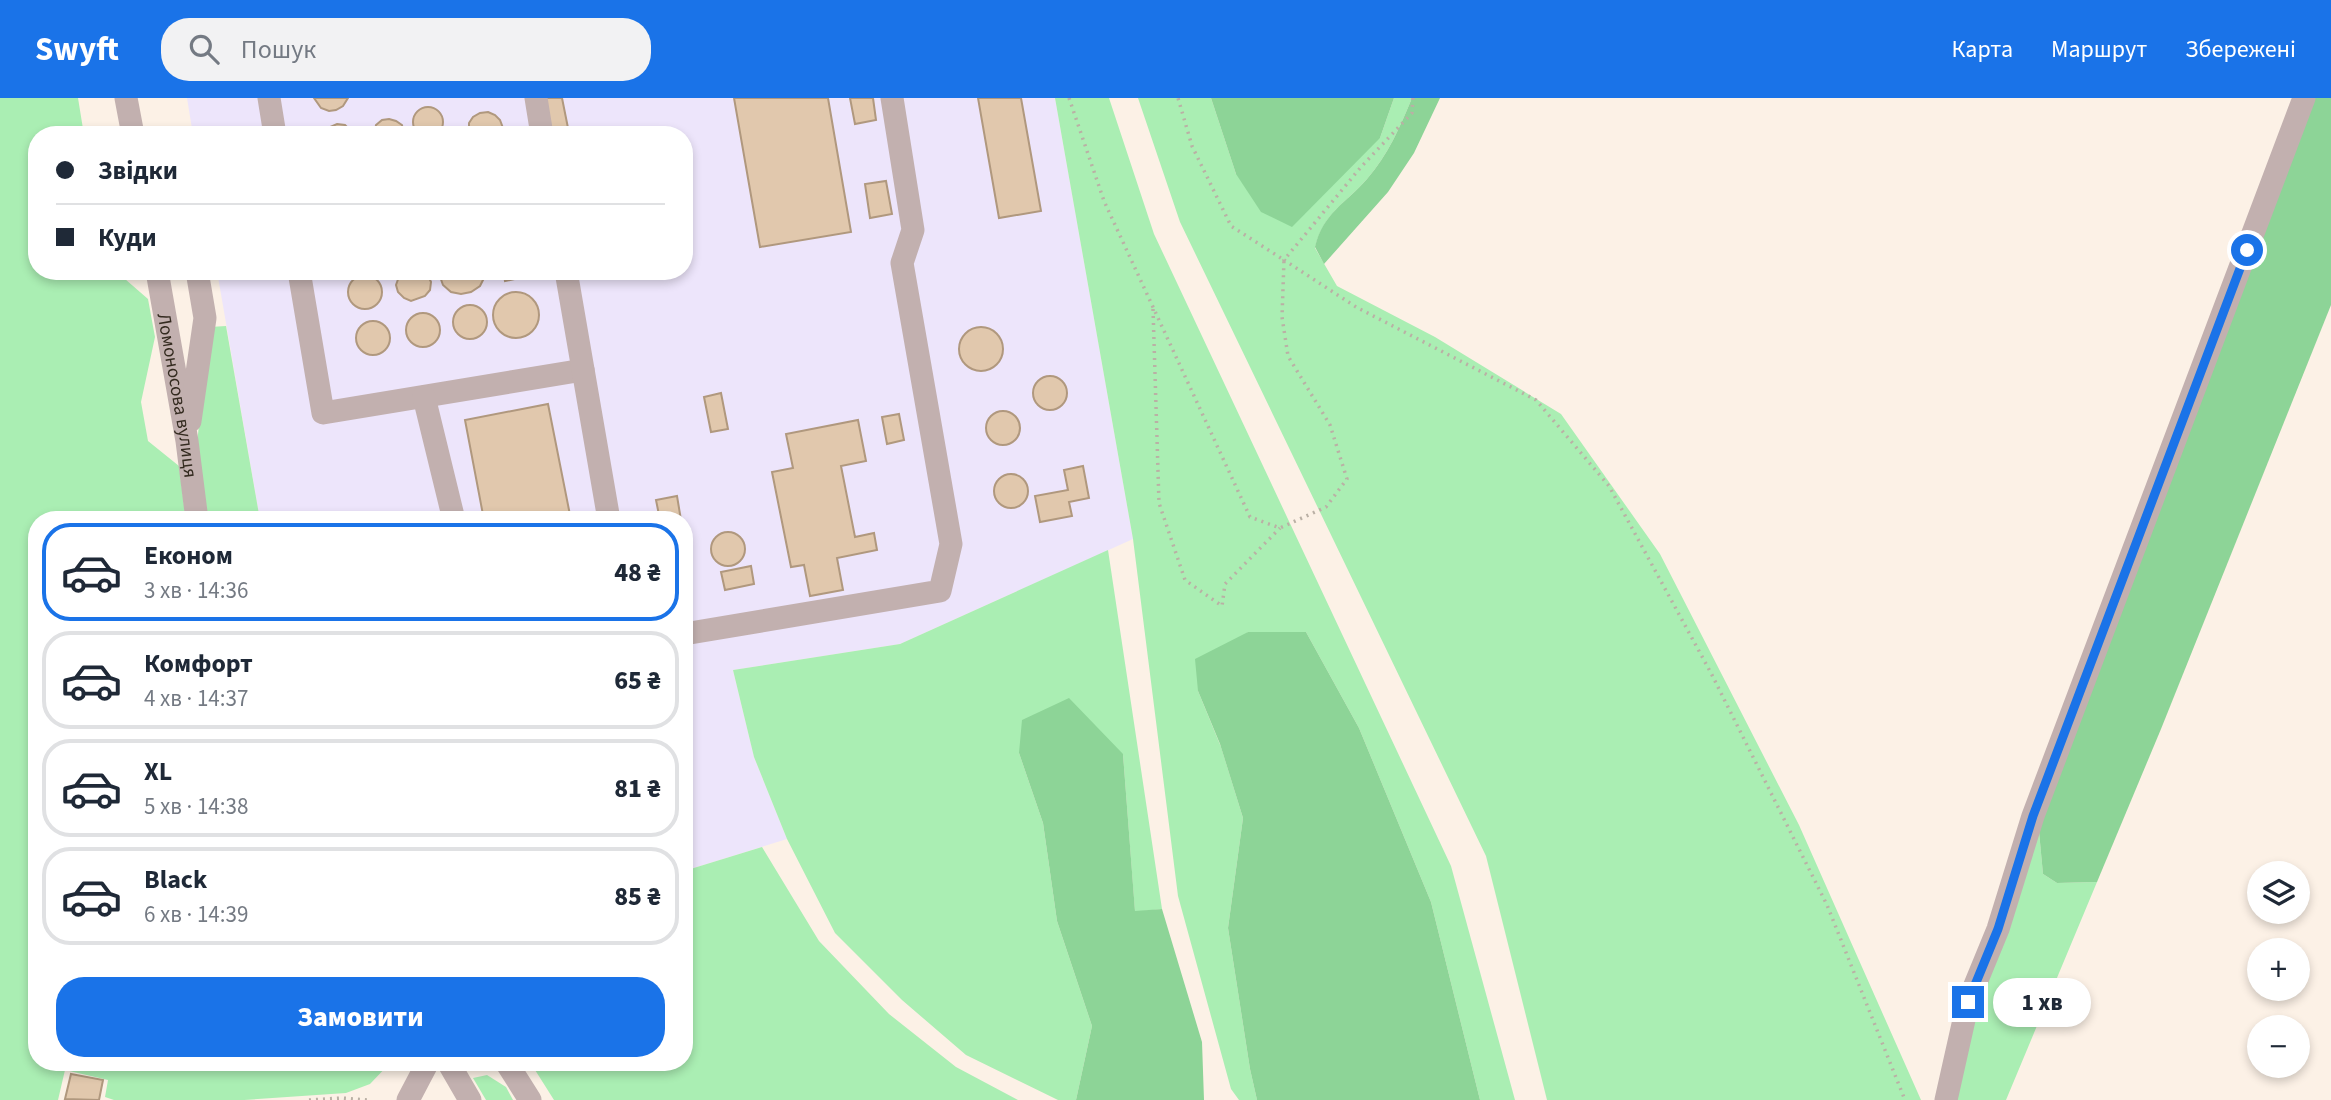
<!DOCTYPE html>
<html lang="uk">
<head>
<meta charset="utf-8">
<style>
  body { margin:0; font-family:"Source Sans 3",sans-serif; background:#f2f2f3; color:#1f2937; height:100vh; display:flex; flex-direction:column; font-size:26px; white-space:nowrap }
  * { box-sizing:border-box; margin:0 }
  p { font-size:23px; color:#747a83 }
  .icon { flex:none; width:38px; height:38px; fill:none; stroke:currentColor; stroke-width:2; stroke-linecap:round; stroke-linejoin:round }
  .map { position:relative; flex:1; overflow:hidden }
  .details { position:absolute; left:28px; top:413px; width:665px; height:560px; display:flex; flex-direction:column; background:#fff; border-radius:28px; box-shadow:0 4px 10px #0003 }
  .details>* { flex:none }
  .top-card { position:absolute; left:28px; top:28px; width:665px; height:154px; border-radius:28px; box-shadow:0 4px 10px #0003; display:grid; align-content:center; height:154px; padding:0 28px; background:#fff }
  .fabs { position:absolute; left:2247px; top:763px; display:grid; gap:14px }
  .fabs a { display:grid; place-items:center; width:63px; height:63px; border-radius:50%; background:#fff; box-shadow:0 4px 10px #0003; font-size:35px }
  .end { position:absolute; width:32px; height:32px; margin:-16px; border:9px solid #1a73e8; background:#fff; box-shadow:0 0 0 4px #fff }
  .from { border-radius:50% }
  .bubble { position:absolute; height:49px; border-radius:24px; background:#fff; box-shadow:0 4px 10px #0003; font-size:23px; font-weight:800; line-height:49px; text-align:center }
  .top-card b { display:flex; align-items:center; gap:24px; height:66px; font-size:26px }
  .top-card b+b { border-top:2px solid #e0e1e3 }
  .top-card i { width:18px; height:18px; background:#1f2937 }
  ul { padding:12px 0 0; list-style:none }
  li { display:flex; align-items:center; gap:21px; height:98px; margin:0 14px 10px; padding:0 14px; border:4px solid #e0e1e3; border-radius:28px }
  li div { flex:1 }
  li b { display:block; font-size:26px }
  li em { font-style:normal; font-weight:800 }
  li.current { border-color:#1a73e8 }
  li>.icon { width:63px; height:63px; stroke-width:1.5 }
  .button { display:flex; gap:14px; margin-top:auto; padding:14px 28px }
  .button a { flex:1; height:80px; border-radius:28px; background:#1a73e8; color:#fff; font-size:28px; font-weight:800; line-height:80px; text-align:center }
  header { display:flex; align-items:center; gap:42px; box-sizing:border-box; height:98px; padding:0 35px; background:#1a73e8; color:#fff }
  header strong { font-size:33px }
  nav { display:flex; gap:38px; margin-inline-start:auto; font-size:24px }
  .search { width:490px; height:63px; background:#f2f2f3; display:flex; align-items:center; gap:18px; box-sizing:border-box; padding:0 24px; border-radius:28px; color:#747a83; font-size:26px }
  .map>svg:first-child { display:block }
</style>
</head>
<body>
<header>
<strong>Swyft</strong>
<div class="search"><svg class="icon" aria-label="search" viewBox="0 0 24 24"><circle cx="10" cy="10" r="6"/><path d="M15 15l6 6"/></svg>Пошук</div>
<nav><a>Карта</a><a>Маршрут</a><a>Збережені</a></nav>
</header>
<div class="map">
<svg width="2331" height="1002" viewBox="0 0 2331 1002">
  <rect width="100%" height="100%" fill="#fcf1e6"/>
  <!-- industrial -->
  <polygon fill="#ede5fb" points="187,0 1055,0 1133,441 900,546 733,572 754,659 787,741 684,773 684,422 260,422 217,173 684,173 684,37 193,37"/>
  <!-- green -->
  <g fill="#aaeeb3">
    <polygon points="0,0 78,0 84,37 37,37 37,173 120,173 125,181 148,201 155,239 141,304 148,343 179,368 186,422 37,422 37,964 391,964 370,986 346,995 244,1002 114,1002 105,999 108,982 65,972 58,1002 0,1002"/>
    <polygon points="1055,0 1109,0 1154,136 1451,768 1515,1002 1480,1002 1431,804 1359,630 1306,534 1248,534 1198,593 1221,649 1243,720 1228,830 1250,971 1257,1002 1239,1002 1231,991 1178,798 1133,441"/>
    <path d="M1138,0h73l25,76 144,-36 14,-40h18c-12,29 -24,57 -45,81 -22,25 -44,34 -52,69l22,38 98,51 126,77 99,140 139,271 122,275h-374l-61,-244 -306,-634z"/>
    <polygon points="226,228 260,422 208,422 197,345 210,229"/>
    <polygon points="1108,452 1162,811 1135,814 1123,656 1019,655 1043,725 1057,823 1092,928 1076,1002 1058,1002 966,957 902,902 835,835 787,741 754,659 733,572 900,546"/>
    <polygon points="2038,723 2043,776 2057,785 2097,784 2006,1002 1953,1002 1976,908"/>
    <polygon points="762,749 819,843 889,916 956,969 1018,1002 554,1002 530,964 684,964 684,773"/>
    <polygon points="487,977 506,989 513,1002 486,1002 473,980"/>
  </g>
  <!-- forest -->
  <g fill="#8dd497">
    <polygon points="1211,0 1394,0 1380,40 1292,129 1261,114 1236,76"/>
    <path d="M1412,0h28l-26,55 -26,39 -64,72 -9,-17c8,-34 30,-43 52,-68 21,-24 33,-52 45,-81z"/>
    <polygon points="2314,0 2331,0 2331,207 2161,631 2097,784 2057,785 2043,776 2038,723"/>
    <polygon points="1248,534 1306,534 1359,630 1431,804 1480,1002 1257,1002 1250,971 1228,830 1243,720 1220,646 1198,593 1195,561"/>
    <polygon points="1069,600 1123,656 1135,813 1162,811 1202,944 1204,1002 1076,1002 1092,928 1057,823 1043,725 1019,655 1022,622"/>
  </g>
  <!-- building -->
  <g fill="#e1c8ad" stroke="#b0987e" stroke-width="2">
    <polygon points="314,0 348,0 343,8 336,12 329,13 321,10"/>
    <polygon points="545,0 562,0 568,30 551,33"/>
    <polygon points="734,0 828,0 851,134 760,149"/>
    <polygon points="850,0 873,0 876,22 855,26"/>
    <polygon points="978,0 1021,0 1041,113 999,120"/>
    <circle cx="428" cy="24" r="15"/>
    <polygon points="488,14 495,17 500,22 503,30 502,37 469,37 469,25 473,19 480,15"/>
    <polygon points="389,21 396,23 402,27 404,37 374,37 376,27 382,22"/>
    <polygon points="337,26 345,27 355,37 325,37 330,29"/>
    <polygon points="886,83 892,116 870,120 865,86"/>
    <polygon points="401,173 426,173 431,184 430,192 425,198 411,203 404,200 398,194 396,187"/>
    <polygon points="438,173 485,173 485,178 480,188 471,194 461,196 451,194 443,187"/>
    <polygon points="503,173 538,173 538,176 505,183"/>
    <circle cx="365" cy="194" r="17"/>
    <circle cx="516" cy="217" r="23"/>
    <circle cx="470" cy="224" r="17"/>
    <circle cx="423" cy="232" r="17"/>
    <circle cx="373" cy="240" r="17"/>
    <circle cx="981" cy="251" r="22"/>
    <circle cx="1050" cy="295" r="17"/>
    <polygon points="721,295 728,331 711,334 704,299"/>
    <polygon points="548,306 571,422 484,422 465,322"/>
    <circle cx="1003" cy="330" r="17"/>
    <polygon points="899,316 904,342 887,346 882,319"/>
    <polygon points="858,322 866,363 841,368 855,439 874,435 877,452 837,460 843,492 810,498 804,467 791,469 772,374 793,370 786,336"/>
    <polygon points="1083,368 1089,400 1069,404 1072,418 1040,424 1035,398 1068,392 1064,372"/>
    <circle cx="1011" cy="393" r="17"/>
    <polygon points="677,398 681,422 660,422 656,402"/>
    <circle cx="728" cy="451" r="17"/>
    <polygon points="751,468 754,486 725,492 721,474"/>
    <polygon points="71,976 103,982 99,1002 65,1001"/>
  </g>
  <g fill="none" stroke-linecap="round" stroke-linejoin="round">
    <!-- path -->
    <g stroke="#bab0a5" stroke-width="3.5" stroke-dasharray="2 5" stroke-linecap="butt">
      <polyline points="1069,0 1104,103 1250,419 1280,430 1326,409 1347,381 1330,327 1288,258 1282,219 1284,162 1231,128 1192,48 1178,0"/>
      <polyline points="1413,0 1412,15 1361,69 1284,162 1356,209 1536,302 1609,388 1711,575 1827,807 1905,1002"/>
      <polyline points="1153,211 1159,405 1185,482 1222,508 1225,486 1280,430"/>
      <polyline points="309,1002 342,1000 367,1002"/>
    </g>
    <!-- minor -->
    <g stroke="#c2b0af" stroke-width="23">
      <polyline points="126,0 133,37"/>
      <polyline points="269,0 275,37"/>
      <polyline points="536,0 542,37"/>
      <path id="s1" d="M157,173l30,170 10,79"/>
      <polyline points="299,173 323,315 583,272"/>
      <polyline points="566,173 609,422"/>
      <polyline points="424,299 454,422"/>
      <polyline points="190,323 205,220 197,173"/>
      <polyline points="684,536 940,493 951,446 902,165 913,132 892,0"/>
      <polyline points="448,964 470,1002"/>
      <polyline points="506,964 530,1002"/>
      <polyline points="408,1002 428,964"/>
      <polyline points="1946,1002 1968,904 1998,831 2033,718 2304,0"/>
    </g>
  </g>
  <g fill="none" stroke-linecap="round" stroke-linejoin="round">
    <!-- route -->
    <polyline stroke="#1a73e8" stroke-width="9" points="1968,904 1998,831 2033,718 2247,152"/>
  </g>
  <g text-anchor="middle" stroke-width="6" stroke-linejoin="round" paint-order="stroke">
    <!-- street labels -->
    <g font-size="19" fill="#342b20" stroke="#fff">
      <text dy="7" stroke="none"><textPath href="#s1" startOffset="126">Ломоносова вулиця</textPath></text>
    </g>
  </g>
</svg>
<div class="fabs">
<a><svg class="icon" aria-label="layers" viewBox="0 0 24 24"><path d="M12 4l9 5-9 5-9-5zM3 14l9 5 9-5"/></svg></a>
<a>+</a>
<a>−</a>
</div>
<i class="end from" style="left:2247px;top:152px"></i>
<i class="end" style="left:1968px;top:904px"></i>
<div class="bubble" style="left:1993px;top:880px;width:98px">1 хв</div>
<div class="top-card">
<b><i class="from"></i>Звідки</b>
<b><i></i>Куди</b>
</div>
<section class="details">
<ul>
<li class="current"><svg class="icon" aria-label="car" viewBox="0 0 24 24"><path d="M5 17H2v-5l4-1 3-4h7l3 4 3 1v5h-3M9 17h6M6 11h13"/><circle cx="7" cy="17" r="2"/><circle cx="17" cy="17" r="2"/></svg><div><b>Економ</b><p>3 хв · 14:36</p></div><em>48 ₴</em></li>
<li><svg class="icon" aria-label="car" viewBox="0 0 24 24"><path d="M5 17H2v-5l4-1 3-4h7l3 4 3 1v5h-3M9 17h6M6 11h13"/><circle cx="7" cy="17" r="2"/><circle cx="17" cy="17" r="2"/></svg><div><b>Комфорт</b><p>4 хв · 14:37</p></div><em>65 ₴</em></li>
<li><svg class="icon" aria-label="car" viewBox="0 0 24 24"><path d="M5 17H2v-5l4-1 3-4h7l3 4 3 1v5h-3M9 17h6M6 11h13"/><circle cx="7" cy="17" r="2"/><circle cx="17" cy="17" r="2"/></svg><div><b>XL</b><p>5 хв · 14:38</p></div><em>81 ₴</em></li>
<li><svg class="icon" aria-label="car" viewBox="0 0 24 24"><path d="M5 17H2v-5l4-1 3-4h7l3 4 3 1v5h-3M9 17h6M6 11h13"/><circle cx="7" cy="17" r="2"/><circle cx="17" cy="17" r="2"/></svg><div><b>Black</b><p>6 хв · 14:39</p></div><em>85 ₴</em></li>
</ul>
<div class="button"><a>Замовити</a></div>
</section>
</div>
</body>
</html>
